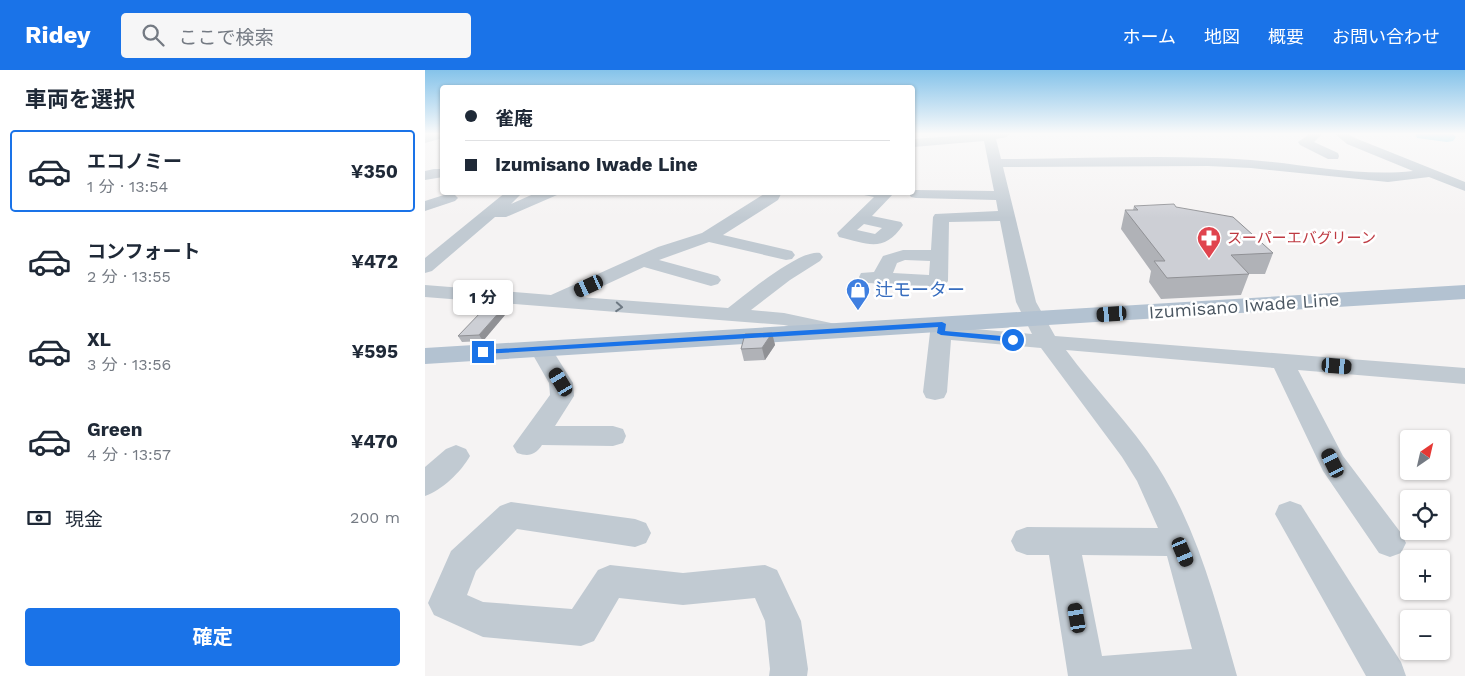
<!DOCTYPE html>
<html lang="ja">
<head>
<meta charset="utf-8">
<style>
  body { margin:0; font-family:"Work Sans","Noto Sans JP",sans-serif; background:#f6f6f7; color:#1f2937; height:100vh; display:flex; flex-direction:column; font-size:19px; white-space:nowrap }
  * { box-sizing:border-box; margin:0 }
  p { font-size:16px; color:#747a83 }
  .icon { flex:none; width:28px; height:28px; fill:none; stroke:currentColor; stroke-width:2; stroke-linecap:round; stroke-linejoin:round }
  .map { position:relative; flex:1; overflow:hidden }
  .side { display:flex; flex-direction:column; background:#fff; width:425px }
  .side>* { flex:none }
  .top-card { position:absolute; left:15px; top:15px; width:475px; height:110px; border-radius:5px; box-shadow:0 1px 4px #0004; display:grid; align-content:center; height:110px; padding:0 25px; background:#fff }
  .needle { width:32px; rotate:34deg }
  .fabs { position:absolute; left:975px; top:360px; display:grid; gap:10px }
  .fabs a { display:grid; place-items:center; width:50px; height:50px; border-radius:5px; background:#fff; box-shadow:0 1px 4px #0004; font-size:25px }
  .end { position:absolute; width:22px; height:22px; margin:-11px; border:6px solid #1a73e8; background:#fff; box-shadow:0 0 0 2px #fff }
  .from { border-radius:50% }
  .bubble { position:absolute; height:35px; border-radius:5px; background:#fff; box-shadow:0 1px 4px #0004; font-size:16px; font-weight:700; line-height:35px; text-align:center }
  .car { position:absolute; width:15px; height:30px; margin:-15px -8px; border-radius:6px; box-shadow:0 0 4px 1px #0007; background:linear-gradient(#222 24%,#8ab4d8 0 40%,#222 0 76%,#8ab4d8 0 86%,#222 0) }
  .top-card b { display:flex; align-items:center; gap:18px; height:48px; font-size:19px }
  .top-card b+b { border-top:1px solid #e0e1e3 }
  .top-card i { width:12px; height:12px; background:#1f2937 }
  ul { padding:0; list-style:none }
  li { display:flex; align-items:center; gap:15px; height:82px; margin:0 10px 8px; padding:0 15px; border:2px solid transparent; border-radius:5px }
  li div { flex:1 }
  li b { display:block; font-size:19px }
  li em { font-style:normal; font-weight:700 }
  li.active { border-color:#1a73e8 }
  li>.icon { width:45px; height:45px; stroke-width:1.5 }
  h2 { padding:0 25px; font-size:22px; line-height:60px }
  .pay { display:flex; align-items:center; gap:12px; height:55px; padding:0 25px; font-size:19px }
  .pay p { margin-inline-start:auto }
  .action { display:flex; gap:10px; margin-top:auto; padding:10px 25px }
  .action a { flex:1; height:58px; border-radius:5px; background:#1a73e8; color:#fff; font-size:20px; font-weight:700; line-height:58px; text-align:center }
  header { display:flex; align-items:center; gap:30px; box-sizing:border-box; height:70px; padding:0 25px; background:#1a73e8; color:#fff }
  header strong { font-size:24px }
  nav { display:flex; gap:28px; margin-inline-start:auto; font-size:18px }
  .search { width:350px; height:45px; background:#f6f6f7; display:flex; align-items:center; gap:12px; box-sizing:border-box; padding:0 18px; border-radius:5px; color:#747a83; font-size:19px }
  main { display:flex; flex:1; min-height:0 }
  .map>svg:first-child { display:block }
</style>
</head>
<body>
<header>
<strong>Ridey</strong>
<div class="search"><svg class="icon" aria-label="search" viewBox="0 0 24 24"><circle cx="10" cy="10" r="6"/><path d="M15 15l6 6"/></svg>ここで検索</div>
<nav><a>ホーム</a><a>地図</a><a>概要</a><a>お問い合わせ</a></nav>
</header>
<main>
<section class="side">
<h2>車両を選択</h2>
<ul>
<li class="active"><svg class="icon" aria-label="car" viewBox="0 0 24 24"><path d="M5 17H2v-5l4-1 3-4h7l3 4 3 1v5h-3M9 17h6M6 11h13"/><circle cx="7" cy="17" r="2"/><circle cx="17" cy="17" r="2"/></svg><div><b>エコノミー</b><p>1 分 · 13:54</p></div><em>¥350</em></li>
<li><svg class="icon" aria-label="car" viewBox="0 0 24 24"><path d="M5 17H2v-5l4-1 3-4h7l3 4 3 1v5h-3M9 17h6M6 11h13"/><circle cx="7" cy="17" r="2"/><circle cx="17" cy="17" r="2"/></svg><div><b>コンフォート</b><p>2 分 · 13:55</p></div><em>¥472</em></li>
<li><svg class="icon" aria-label="car" viewBox="0 0 24 24"><path d="M5 17H2v-5l4-1 3-4h7l3 4 3 1v5h-3M9 17h6M6 11h13"/><circle cx="7" cy="17" r="2"/><circle cx="17" cy="17" r="2"/></svg><div><b>XL</b><p>3 分 · 13:56</p></div><em>¥595</em></li>
<li><svg class="icon" aria-label="car" viewBox="0 0 24 24"><path d="M5 17H2v-5l4-1 3-4h7l3 4 3 1v5h-3M9 17h6M6 11h13"/><circle cx="7" cy="17" r="2"/><circle cx="17" cy="17" r="2"/></svg><div><b>Green</b><p>4 分 · 13:57</p></div><em>¥470</em></li>
</ul>
<div class="pay"><svg class="icon" aria-label="cash" viewBox="0 0 24 24"><path d="M3 7h18v10H3z"/><circle cx="12" cy="12" r="2"/></svg>現金<p>200 m</p></div>
<div class="action"><a>確定</a></div>
</section>
<div class="map">
<svg width="1040" height="606" viewBox="0 0 1040 606">
  <rect width="100%" height="100%" fill="#f5f3f3"/>
  <g fill="none" stroke-linecap="round" stroke-linejoin="round">
    <!-- river -->
    <polygon fill="#90daee" fill-rule="evenodd" points="990,64 1028,64 1031,67 1028,71 1022,72 992,68"/>
    <!-- minor -->
    <g fill="#c1cad2" fill-rule="evenodd">
      <polygon points="6,64 18,64 18,68 0,73 0,65"/>
      <path d="M557,64h27l-2,3 -11,2 5,20c82,0 168,-5 250,1 54,4 108,17 162,11l-66,-27 -12,-10h13l7,4 110,44v9l-36,-14 -41,5 -137,-14 -43,-2 -205,1 33,135 19,34 410,32v16l-167,-14 45,86 58,77 5,10 -5,10 -11,4 -11,-4 -56,-82 -49,-103 -208,-18c29,40 65,74 92,117 40,63 59,138 79,209h-169l-19,-121h-22l-11,-4 -5,-10 5,-10 11,-4 131,1 -21,-47 -15,-24 -81,-109 -90,-8 -4,52 -3,6 -9,2 -9,-2 -3,-6 8,-68 3,-5 8,-1 8,1 2,8 80,7 -16,-32 -16,-81 -51,1 -1,59 -3,4 -7,2 -70,-4 -7,-2 -2,-4 2,-4 13,-1 9,-16 20,-6h28l2,-33 2,-3 63,-3 -2,-11 -80,-2 -5,-1 -2,-3 7,-4 78,1 -10,-50 -71,6v-8zM480,190l25,1 -1,14 -36,-2 4,-10zM657,485l85,1 25,93 -90,7z"/>
      <polygon points="885,64 897,64 889,72 913,83 914,86 913,89 903,89 875,75 873,72"/>
      <polygon points="9,99 18,99 18,107 0,110 0,101"/>
      <polygon points="81,122 98,122 86,134 113,122 134,122 132,125 81,147 70,147 7,201 0,203 0,188"/>
      <path d="M342,122h15l-4,8 -55,35 69,16 3,4 -3,4 -6,1 -77,-18 -50,18 59,16 3,4 -3,4 -7,2 -67,-19 -65,30 149,11c17,-13 73,-60 92,-55l3,4 -3,4 -30,19 -39,30 33,3 61,13 3,5 -3,5 -8,1 -53,-12 -359,-28v-12l126,10 107,-48 44,-14z"/>
      <path d="M437,122l31,2 -21,22 29,6 2,3c-19,28 -35,19 -64,12l-2,-4 37,-36 -10,-2zM439,154l18,4 -7,6 -18,-4z"/>
      <polygon points="25,123 30,125 33,128 30,131 0,141 0,131"/>
      <path d="M115,271l8,2 25,40 1,13 -19,30h58l10,3 3,7 -3,7 -10,3 -71,-1c-7,10 -13,12 -25,8l-4,-7 37,-51 -1,-12 -20,-35 3,-5z"/>
      <path d="M31,375l10,4 4,7c-9,16 -28,34 -45,40v-29l21,-18z"/>
      <polygon points="865,431 876,435 976,592 981,606 941,606 850,444 854,435"/>
      <polygon points="86,432 210,449 221,453 226,463 221,473 210,477 92,459 51,501 42,525 58,532 147,539 173,500 185,495 258,503 340,495 352,500 376,551 383,599 382,606 344,606 345,599 340,551 330,528 258,535 194,528 169,571 156,576 58,567 9,545 3,533 26,481 75,436"/>
    </g>
    <!-- major -->
    <polygon fill="#b3c2d1" fill-rule="evenodd" points="1040,215 1040,229 0,294 0,278"/>
  </g>
  <!-- wall -->
  <g fill="#b0b2b7">
    <polygon points="709,136 751,137 848,183 840,204 824,204 816,225 736,229 724,212 726,201 696,159 700,140 708,140"/>
    <polygon points="80,245 58,271 37,272 33,266"/>
    <polygon points="347,263 350,275 340,290 319,291 316,279"/>
  </g>
  <!-- shaded-wall -->
  <g fill="#909195">
    <polygon points="77,239 80,245 58,271 54,265"/>
    <polygon points="347,263 350,275 340,290 337,278"/>
  </g>
  <!-- building -->
  <g fill="#cdcfd5" stroke="#909195">
    <polygon points="749,134 751,137 808,147 848,183 806,185 824,204 742,208 729,191 740,191 700,140 713,140 709,136"/>
    <polygon points="77,239 54,265 33,266 57,241"/>
    <polygon points="347,263 337,278 316,279 320,264"/>
  </g>
  <!-- one-way arrows -->
  <defs><path id="oneway-chevron" d="M-2-3.5L2.5 0L-2 3.5" fill="none" stroke-width="1.6" stroke-linecap="round" stroke-linejoin="round" transform="scale(1.25)"/></defs>
  <use stroke="#6e7983" href="#oneway-chevron" transform="translate(194 237) rotate(4)"/>
  <!-- sky -->
  <linearGradient id="sky" x2="0" y2="1"><stop stop-color="#85c3ea"/><stop offset="0.43" stop-color="#fafafa"/><stop offset="1" stop-color="#fafafa" stop-opacity="0"/></linearGradient>
  <rect width="1040" height="148" fill="url(#sky)"/>
  <!-- route -->
  <polygon fill="#1a73e8" points="517,252 521,254 520,261 588,267 591,270 588,272 516,265 512,263 513,257 58,284 54,282 58,280"/>
  <!-- icons -->
  <defs>
    <g id="pharmacy-pin" transform="scale(1.25)"><path d="M0 17L-7.5 6A9.5 9.5 0 1 1 7.5 6Z" fill="#e0444e" stroke="#fff"/><path d="M-2-6h4v4h4v4h-4v4h-4v-4h-4v-4h4Z" fill="#fff"/></g>
    <g id="shop-pin" transform="scale(1.25)"><path d="M0 17L-7.5 6A9.5 9.5 0 1 1 7.5 6Z" fill="#3f7fe0" stroke="#fff"/><path d="M-5-2.5h2.3a2.7 3.5 0 0 1 5.4 0H5L5.5 6h-11ZM-1.5-2.5h3a1.5 2.3 0 0 0-3 0Z" fill="#fff"/></g>
  </defs>
  <g fill-rule="evenodd">
    <use href="#pharmacy-pin" x="784" y="168"/>
    <use href="#shop-pin" x="433" y="220"/>
  </g>
  <g text-anchor="middle" stroke-width="5" stroke-linejoin="round" paint-order="stroke">
    <!-- far-health labels -->
    <g font-size="15" fill="#be3a42" stroke="#fff" text-anchor="start">
      <text x="802" y="173">スーパーエバグリーン</text>
    </g>
    <!-- shop labels -->
    <g font-size="18" fill="#366cbe" stroke="#fff" text-anchor="start">
      <text x="450" y="226">辻モーター</text>
    </g>
    <!-- street labels -->
    <g font-size="18" fill="#4a5661" stroke="#fff">
      <text transform="translate(819 236) rotate(-4)" y="6">Izumisano Iwade Line</text>
    </g>
  </g>
</svg>
<div class="fabs">
<a><svg class="needle" viewBox="-14 -14 28 28"><path d="M0-13l5 13h-10z" fill="#e53935"/><path d="M0 13l5-13h-10z" fill="#747a83"/></svg></a>
<a><svg class="icon" aria-label="locate" viewBox="0 0 24 24"><circle cx="12" cy="12" r="6"/><path d="M12 2v4M12 18v4M2 12h4M18 12h4"/></svg></a>
<a>+</a>
<a>−</a>
</div>
<i class="end from" style="left:588px;top:270px"></i>
<i class="end" style="left:58px;top:282px"></i>
<div class="bubble" style="left:28px;top:210px;width:60px">1 分</div>
<i class="car" style="left:164px;top:216px;rotate:245deg"></i>
<i class="car" style="left:687px;top:244px;rotate:266deg"></i>
<i class="car" style="left:912px;top:296px;rotate:95deg"></i>
<i class="car" style="left:136px;top:312px;rotate:329deg"></i>
<i class="car" style="left:908px;top:393px;rotate:334deg"></i>
<i class="car" style="left:758px;top:482px;rotate:157deg"></i>
<i class="car" style="left:652px;top:548px;rotate:350deg"></i>
<div class="top-card">
<b><i class="from"></i>雀庵</b>
<b><i></i>Izumisano Iwade Line</b>
</div>
</div>
</main>
</body>
</html>
